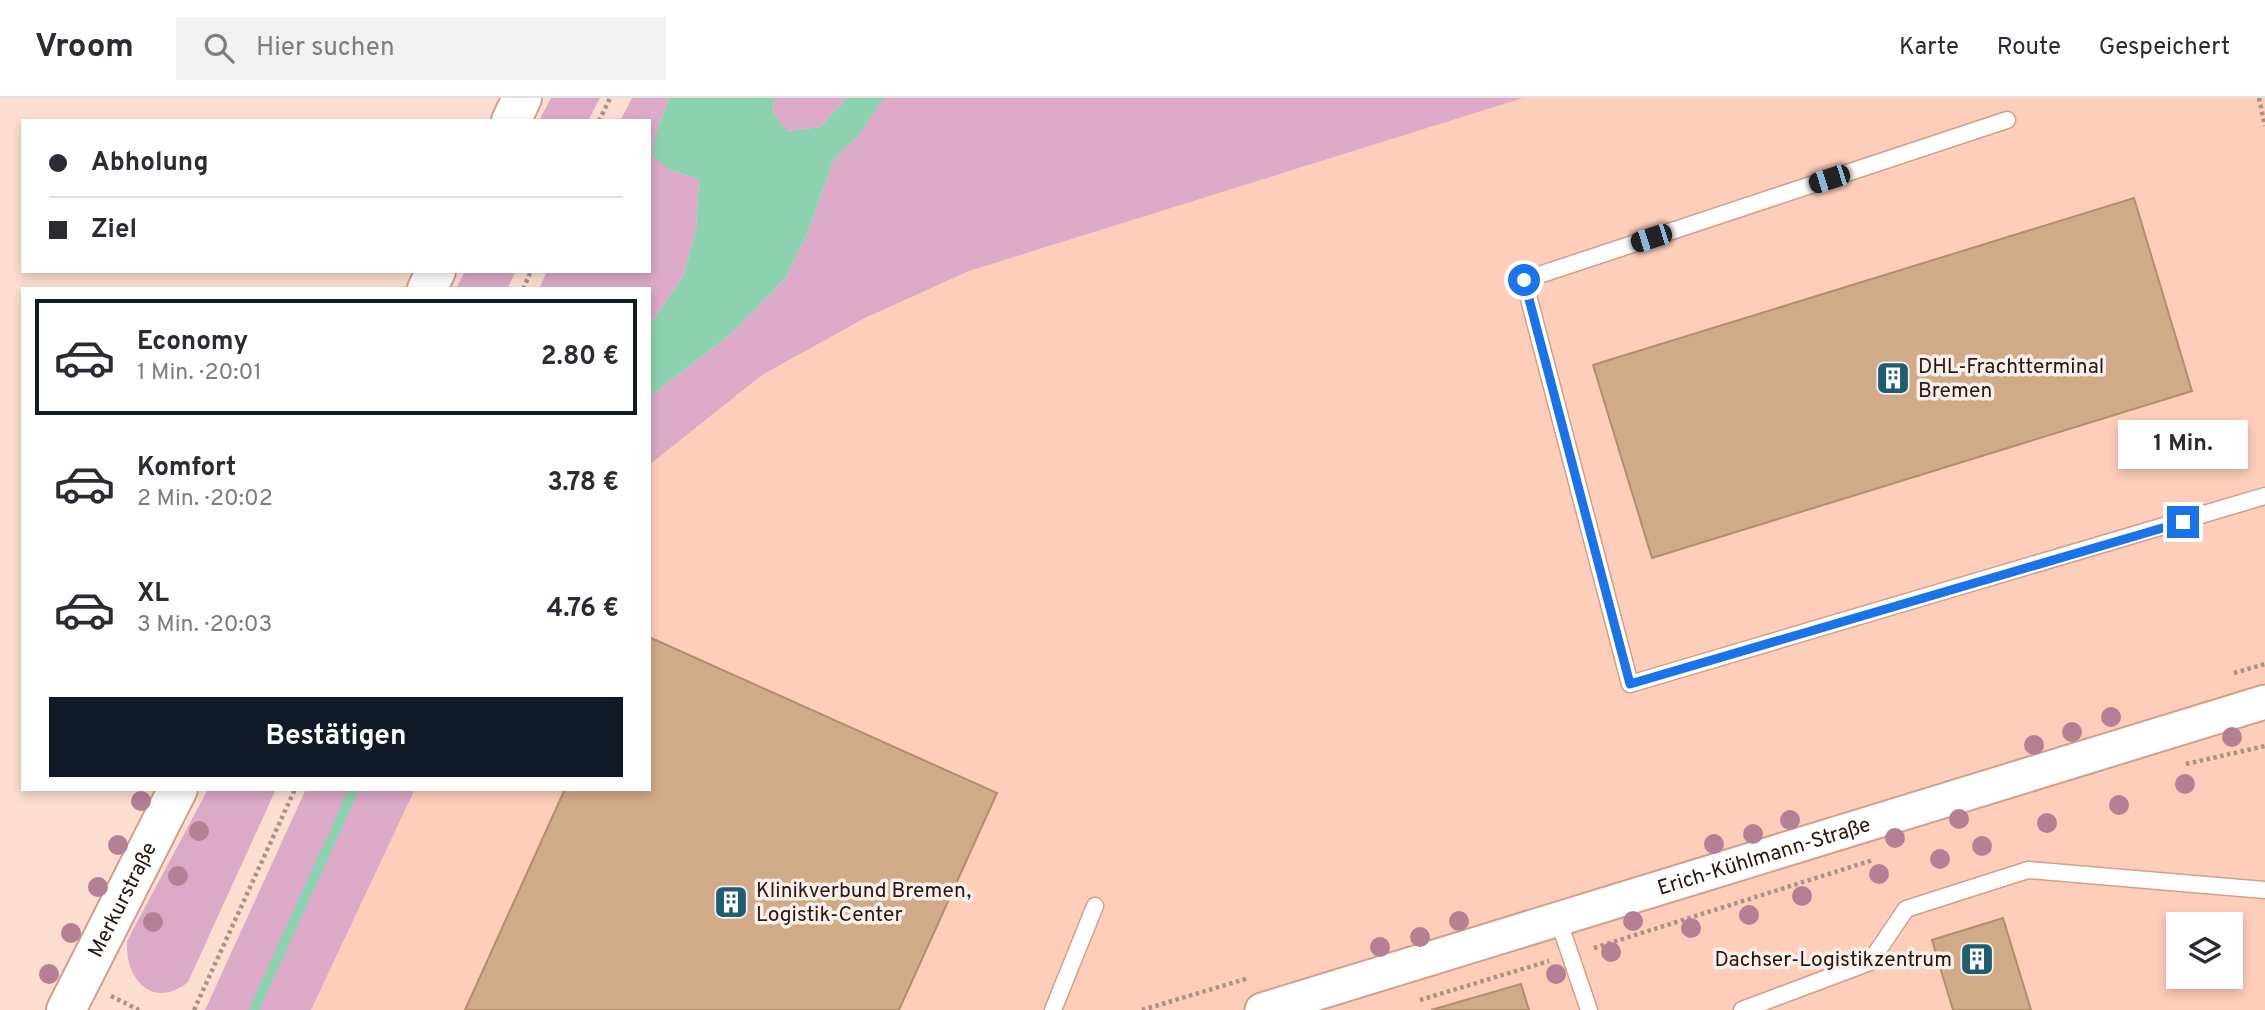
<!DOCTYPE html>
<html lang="de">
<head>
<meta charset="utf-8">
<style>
  body { margin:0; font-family:Overpass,sans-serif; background:#f2f2f3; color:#2b2b33; height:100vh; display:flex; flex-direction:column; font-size:26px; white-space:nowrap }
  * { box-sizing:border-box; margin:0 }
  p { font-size:23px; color:#7c7c81 }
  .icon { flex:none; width:38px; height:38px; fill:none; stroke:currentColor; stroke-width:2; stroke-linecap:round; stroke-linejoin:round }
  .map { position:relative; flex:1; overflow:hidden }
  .details { position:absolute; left:21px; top:189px; width:630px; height:504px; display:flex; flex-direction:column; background:#fff; border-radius:0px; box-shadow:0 4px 10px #0003 }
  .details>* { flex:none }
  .hud { position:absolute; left:21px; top:21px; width:630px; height:154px; border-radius:0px; box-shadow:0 4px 10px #0003; display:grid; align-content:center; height:154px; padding:0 28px; background:#fff }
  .tools { position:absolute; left:2166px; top:814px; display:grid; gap:14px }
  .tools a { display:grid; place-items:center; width:77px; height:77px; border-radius:0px; background:#fff; box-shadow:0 4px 10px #0003; font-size:35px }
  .end { position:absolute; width:32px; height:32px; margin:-16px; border:9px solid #1a73e8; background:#fff; box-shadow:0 0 0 4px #fff }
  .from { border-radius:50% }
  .bubble { position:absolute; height:49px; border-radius:0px; background:#fff; box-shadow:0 4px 10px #0003; font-size:23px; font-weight:700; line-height:49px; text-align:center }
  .car { position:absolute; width:21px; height:42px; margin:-21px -10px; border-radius:9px; box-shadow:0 0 5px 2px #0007; background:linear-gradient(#222 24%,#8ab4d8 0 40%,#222 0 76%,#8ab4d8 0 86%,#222 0) }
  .hud b { display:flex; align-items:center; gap:24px; height:66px; font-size:26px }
  .hud b+b { border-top:2px solid #e1e1e2 }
  .hud i { width:18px; height:18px; background:#2b2b33 }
  ul { padding:12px 0 0; list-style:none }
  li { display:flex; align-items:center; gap:21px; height:116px; margin:0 14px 10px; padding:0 14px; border:4px solid transparent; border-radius:0px }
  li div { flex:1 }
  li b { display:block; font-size:26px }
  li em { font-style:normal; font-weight:700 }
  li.active { border-color:#111827 }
  li>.icon { width:63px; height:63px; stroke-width:1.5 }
  .primary-button { display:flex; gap:14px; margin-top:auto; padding:14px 28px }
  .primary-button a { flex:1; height:80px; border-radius:0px; background:#111827; color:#fff; font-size:28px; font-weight:700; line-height:80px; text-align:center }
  header { display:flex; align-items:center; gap:42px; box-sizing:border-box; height:98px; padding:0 35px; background:#fff; border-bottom:2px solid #e1e1e2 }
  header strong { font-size:33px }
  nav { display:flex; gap:38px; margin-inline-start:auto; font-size:24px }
  .search { width:490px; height:63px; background:#f2f2f3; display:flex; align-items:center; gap:18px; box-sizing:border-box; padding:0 24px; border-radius:0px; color:#7c7c81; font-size:26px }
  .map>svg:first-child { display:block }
</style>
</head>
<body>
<header>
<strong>Vroom</strong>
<div class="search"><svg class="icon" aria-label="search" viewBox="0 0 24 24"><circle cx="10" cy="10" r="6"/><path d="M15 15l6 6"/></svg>Hier suchen</div>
<nav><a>Karte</a><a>Route</a><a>Gespeichert</a></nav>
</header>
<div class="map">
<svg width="2265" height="912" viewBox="0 0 2265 912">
  <rect width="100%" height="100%" fill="#fdded1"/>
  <!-- built -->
  <path fill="#fecebb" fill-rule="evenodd" d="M1523,0h742v912h-1954l104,-221h234v-324l113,-90 103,-57 104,-47zM2179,826h52v52h-52z"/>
  <!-- green -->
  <g fill="#dca9c6">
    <polygon points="551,0 600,0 588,23 539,23"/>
    <polygon points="632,0 669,0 655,38 669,72 699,81 696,131 684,177 649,228 649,191 539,191 547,173 649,173 649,23 620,23"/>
    <polygon points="774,0 847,0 820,29 786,33 773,14"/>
    <polygon points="883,0 1523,0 969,173 865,220 762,277 649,367 649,299 731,236 785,181 807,136 834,61 857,39"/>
    <polygon points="465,173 516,173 507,191 456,191"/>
    <path d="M208,691h68l-88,193c-35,28 -63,-2 -61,-41z"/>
    <polygon points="306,691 415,691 311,912 205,912"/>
  </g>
  <!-- water -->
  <polygon fill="#8cd2b1" points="669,0 774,0 773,14 787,33 820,29 847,0 884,0 857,39 834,61 807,136 785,181 731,236 649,299 649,228 684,177 696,131 699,81 669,72 653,58 655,38"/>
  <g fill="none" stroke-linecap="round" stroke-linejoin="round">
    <!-- stream -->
    <polyline stroke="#8cd2b1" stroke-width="10" points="254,912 354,691"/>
  </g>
  <!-- building -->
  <g fill="#d1aa88" stroke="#b38e6c" stroke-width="2">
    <polygon points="2134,100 2192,293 1652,460 1593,267"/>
    <polygon points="649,539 997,695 899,912 465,912 565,691 649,691"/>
    <polygon points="2003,820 2031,912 1953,912 1932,842"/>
    <polygon points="1521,886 1529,912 1431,912"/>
  </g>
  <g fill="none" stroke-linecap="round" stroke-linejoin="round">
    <!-- service casing -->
    <g stroke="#d1a08c" stroke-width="19">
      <g id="service">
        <polyline points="2007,22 1524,182 1630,586 2265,398"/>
        <polyline points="1558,821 1589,912"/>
        <polyline points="1053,912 1095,808"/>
        <polyline points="1742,912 1870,864 1906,811 2028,772 2265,792"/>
      </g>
    </g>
    <!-- minor casing -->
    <g stroke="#d1a08c" stroke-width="37">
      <g id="minor">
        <path id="s1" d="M1262,912l1003,-308"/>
      </g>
    </g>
    <!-- tertiary casing -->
    <g stroke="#d1a08c" stroke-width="42">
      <g id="tertiary">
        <polyline points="511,23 522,0"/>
        <polyline points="427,191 436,173"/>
        <path id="s2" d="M66,912l112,-221"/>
      </g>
    </g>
    <!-- path -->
    <g stroke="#ab9186" stroke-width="4.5" stroke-dasharray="3.5 3.5" stroke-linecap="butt">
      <polyline points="2259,0 2265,28"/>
      <polyline points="599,23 610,0"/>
      <polyline points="523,191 531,173"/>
      <polyline points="2234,575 2265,566"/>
      <polyline points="2186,666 2265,648"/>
      <polyline points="1594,850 1873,762"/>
      <polyline points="111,898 139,912"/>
      <polyline points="1420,902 1549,863"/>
      <polyline points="194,912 295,691"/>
      <polyline points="1142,912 1249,880"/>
    </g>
    <!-- service -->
    <use href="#service" stroke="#fff" stroke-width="16"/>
    <!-- minor -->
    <use href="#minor" stroke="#fff" stroke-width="33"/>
    <!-- tertiary -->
    <use href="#tertiary" stroke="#fff" stroke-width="38"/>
  </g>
  <!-- trees -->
  <g fill="#b68094">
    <circle cx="2111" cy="619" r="10"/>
    <circle cx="2072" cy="634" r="10"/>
    <circle cx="2232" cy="639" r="10"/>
    <circle cx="2034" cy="647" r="10"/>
    <circle cx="2185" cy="686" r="10"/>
    <circle cx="141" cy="703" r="10"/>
    <circle cx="2119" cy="707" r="10"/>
    <circle cx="1959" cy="721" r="10"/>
    <circle cx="1790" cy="722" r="10"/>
    <circle cx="2047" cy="725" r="10"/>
    <circle cx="199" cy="733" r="10"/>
    <circle cx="1753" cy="736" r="10"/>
    <circle cx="1895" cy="740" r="10"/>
    <circle cx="1714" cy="746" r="10"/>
    <circle cx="118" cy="747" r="10"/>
    <circle cx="1982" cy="748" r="10"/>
    <circle cx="1940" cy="761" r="10"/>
    <circle cx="1879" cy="776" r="10"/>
    <circle cx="178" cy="778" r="10"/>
    <circle cx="98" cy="789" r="10"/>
    <circle cx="1802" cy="798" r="10"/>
    <circle cx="1749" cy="817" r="10"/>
    <circle cx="1459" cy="823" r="10"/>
    <circle cx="1633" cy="823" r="10"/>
    <circle cx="153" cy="824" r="10"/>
    <circle cx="1691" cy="830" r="10"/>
    <circle cx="71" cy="835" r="10"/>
    <circle cx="1420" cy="839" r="10"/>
    <circle cx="1380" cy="849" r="10"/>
    <circle cx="1611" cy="854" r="10"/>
    <circle cx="49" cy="876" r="10"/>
    <circle cx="1556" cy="876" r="10"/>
  </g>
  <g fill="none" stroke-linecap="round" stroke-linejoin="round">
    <!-- route -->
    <polyline stroke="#1a73e8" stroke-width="9" points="1524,182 1630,586 2183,424"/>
  </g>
  <!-- icons -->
  <defs>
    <g id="building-square" transform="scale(1.75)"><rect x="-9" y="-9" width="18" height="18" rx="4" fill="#1d5e73" stroke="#fbf0ec"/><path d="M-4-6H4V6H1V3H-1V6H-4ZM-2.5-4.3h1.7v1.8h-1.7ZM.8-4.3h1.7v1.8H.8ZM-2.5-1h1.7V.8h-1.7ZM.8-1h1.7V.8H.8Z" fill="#fff"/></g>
  </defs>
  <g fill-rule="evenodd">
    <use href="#building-square" x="1893" y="280"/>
    <use href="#building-square" x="731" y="804"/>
    <use href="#building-square" x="1977" y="861"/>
  </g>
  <g text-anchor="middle" stroke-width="7" stroke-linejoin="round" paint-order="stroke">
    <!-- poi labels -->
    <g font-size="21" fill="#28160f" stroke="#fbf0ec" text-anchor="start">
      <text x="1918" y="275">DHL-Frachtterminal<tspan x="1918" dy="24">Bremen</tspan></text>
      <text x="756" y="799">Klinikverbund Bremen,<tspan x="756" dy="24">Logistik-Center</tspan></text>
      <text x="1952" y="868" text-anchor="end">Dachser-Logistikzentrum</text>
    </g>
    <!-- street labels -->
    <g font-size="21" fill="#28160f" stroke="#fbf0ec">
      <text dy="7" stroke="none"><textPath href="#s1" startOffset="525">Erich-Kühlmann-Straße</textPath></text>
      <text dy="7" stroke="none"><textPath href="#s2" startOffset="124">Merkurstraße</textPath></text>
    </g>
  </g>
</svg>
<div class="tools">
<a><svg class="icon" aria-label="layers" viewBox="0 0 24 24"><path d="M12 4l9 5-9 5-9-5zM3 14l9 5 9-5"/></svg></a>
</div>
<i class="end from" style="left:1524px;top:182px"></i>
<i class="end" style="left:2183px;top:424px"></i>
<div class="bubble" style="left:2118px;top:322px;width:130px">1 Min.</div>
<i class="car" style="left:1829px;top:81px;rotate:252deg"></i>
<i class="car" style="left:1651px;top:140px;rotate:252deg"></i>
<div class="hud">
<b><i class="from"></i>Abholung</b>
<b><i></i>Ziel</b>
</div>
<section class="details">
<ul>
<li class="active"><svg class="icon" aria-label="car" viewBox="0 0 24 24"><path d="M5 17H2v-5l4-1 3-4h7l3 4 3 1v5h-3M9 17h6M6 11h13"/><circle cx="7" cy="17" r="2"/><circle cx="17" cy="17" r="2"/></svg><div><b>Economy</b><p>1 Min. · 20:01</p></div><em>2.80 €</em></li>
<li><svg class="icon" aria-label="car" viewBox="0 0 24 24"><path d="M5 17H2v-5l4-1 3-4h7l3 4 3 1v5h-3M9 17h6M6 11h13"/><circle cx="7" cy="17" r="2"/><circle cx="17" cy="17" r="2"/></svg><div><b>Komfort</b><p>2 Min. · 20:02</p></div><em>3.78 €</em></li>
<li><svg class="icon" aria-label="car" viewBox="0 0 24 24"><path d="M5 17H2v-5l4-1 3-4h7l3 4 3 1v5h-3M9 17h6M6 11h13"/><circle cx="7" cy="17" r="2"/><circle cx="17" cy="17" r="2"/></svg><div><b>XL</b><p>3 Min. · 20:03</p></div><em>4.76 €</em></li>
</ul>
<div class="primary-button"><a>Bestätigen</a></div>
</section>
</div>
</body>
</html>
